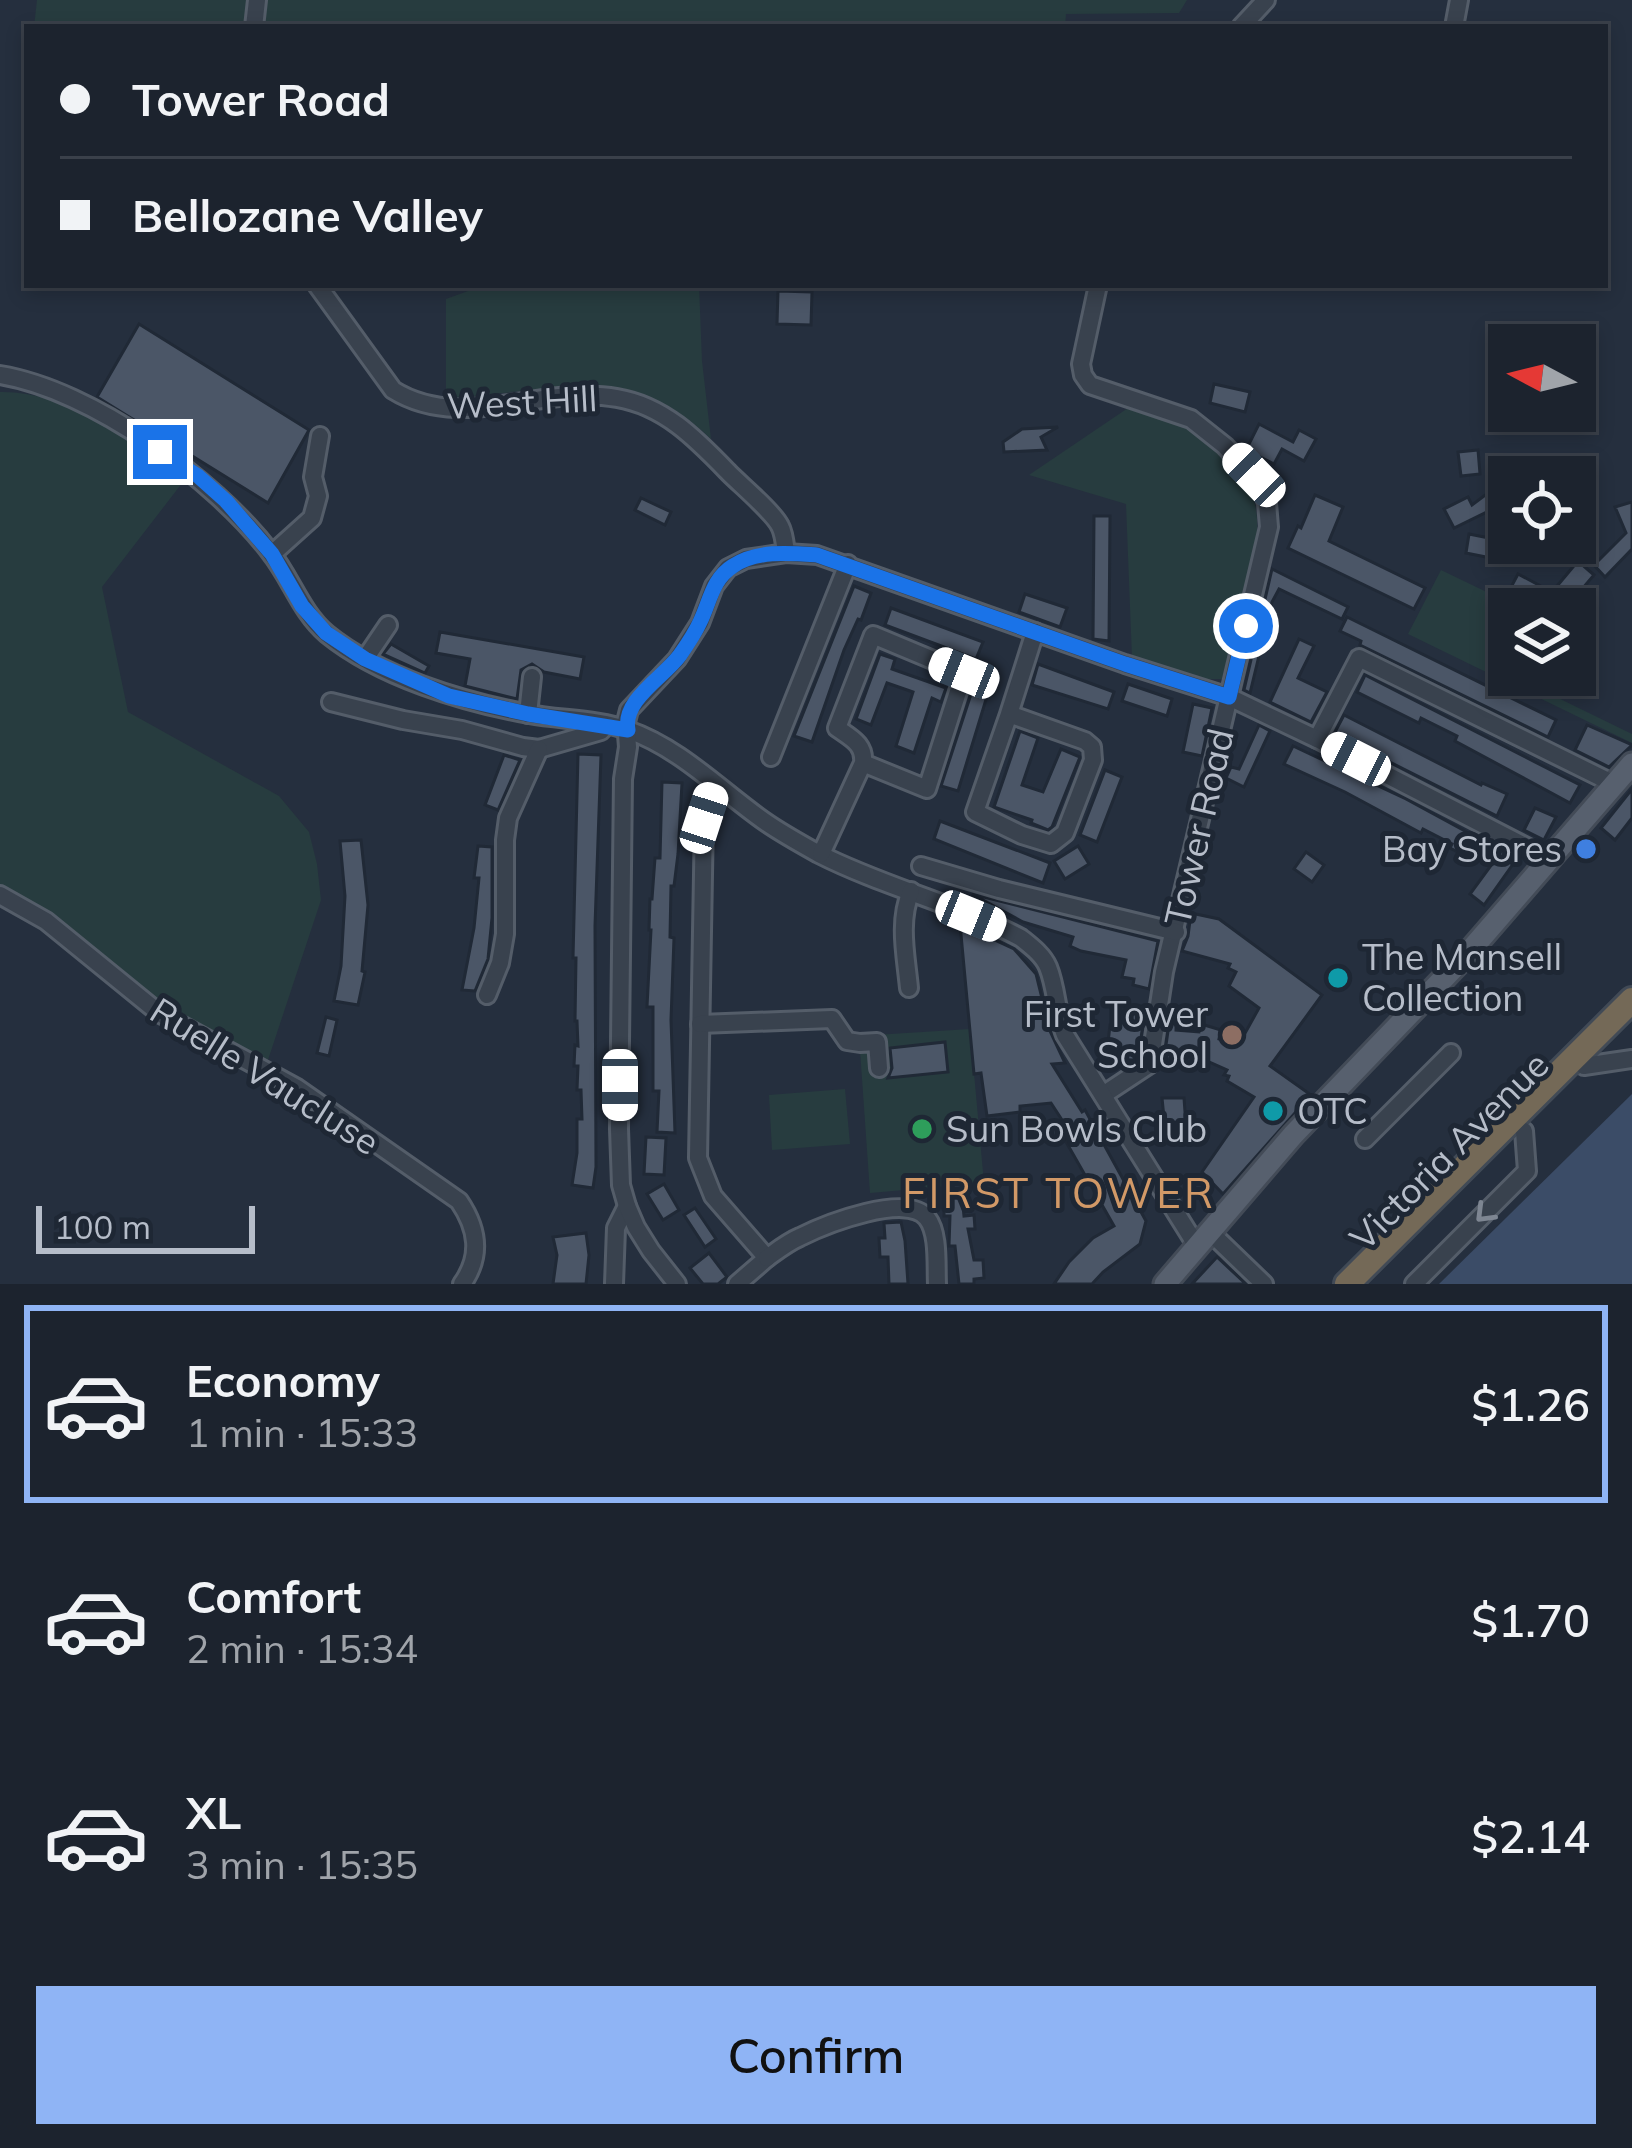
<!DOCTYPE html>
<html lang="en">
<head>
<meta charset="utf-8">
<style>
  body { margin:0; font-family:Mulish,sans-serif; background:#292f3a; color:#f1f3f6; height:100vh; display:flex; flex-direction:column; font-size:45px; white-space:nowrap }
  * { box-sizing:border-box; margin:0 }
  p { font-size:39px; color:#a0a4aa }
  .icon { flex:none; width:66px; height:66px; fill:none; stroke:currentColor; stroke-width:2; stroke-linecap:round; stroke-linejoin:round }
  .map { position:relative; height:1284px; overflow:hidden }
  .details { display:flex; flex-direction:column; background:#1c232e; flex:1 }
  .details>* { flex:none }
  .guide { position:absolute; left:24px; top:24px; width:1584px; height:264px; border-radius:0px; box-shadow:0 6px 18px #0003,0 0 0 3px #3a404a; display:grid; align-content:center; height:264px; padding:0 36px; background:#1c232e }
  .needle { width:78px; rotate:277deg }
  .controls { position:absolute; left:1488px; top:324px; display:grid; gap:24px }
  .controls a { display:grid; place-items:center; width:108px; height:108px; border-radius:0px; background:#1c232e; box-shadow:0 6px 18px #0003,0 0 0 3px #3a404a; font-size:60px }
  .scale { position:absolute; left:36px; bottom:30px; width:219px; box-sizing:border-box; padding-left:12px; border:6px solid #b6bdc9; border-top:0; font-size:33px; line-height:42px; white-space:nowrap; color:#b6bdc9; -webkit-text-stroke:9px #1e2734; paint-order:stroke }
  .end { position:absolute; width:54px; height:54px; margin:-27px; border:15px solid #1a73e8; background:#fff; box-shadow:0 0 0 6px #fff }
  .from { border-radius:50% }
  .car { position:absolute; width:36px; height:72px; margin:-36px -18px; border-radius:15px; box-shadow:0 0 9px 3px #0007; background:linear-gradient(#fff 24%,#345 0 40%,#fff 0 76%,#345 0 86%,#fff 0) }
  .guide b { display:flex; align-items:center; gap:42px; height:114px; font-size:45px }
  .guide b+b { border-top:3px solid #3a404a }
  .guide i { width:30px; height:30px; background:#f1f3f6 }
  ul { padding:21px 0 0; list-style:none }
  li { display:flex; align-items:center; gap:36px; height:198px; margin:0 24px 18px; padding:0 12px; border:6px solid transparent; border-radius:0px }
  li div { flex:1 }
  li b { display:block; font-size:45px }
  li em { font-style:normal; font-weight:600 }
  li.active { border-color:#8fb4f5 }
  li>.icon { width:108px; height:108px; stroke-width:1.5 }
  .action { display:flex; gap:24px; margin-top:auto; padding:24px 36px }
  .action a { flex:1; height:138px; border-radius:0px; background:#8fb4f5; color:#111; font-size:48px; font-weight:600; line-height:138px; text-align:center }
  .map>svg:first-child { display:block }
</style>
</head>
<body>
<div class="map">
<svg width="1632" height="1284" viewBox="0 0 1632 1284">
  <rect width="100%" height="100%" fill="#252f3e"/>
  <!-- green -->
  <g fill="#273c3f">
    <polygon points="37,0 252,0 249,27 34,27"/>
    <polygon points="264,0 1187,0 1179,13 1066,14 1065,27 261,27"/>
    <path d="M485,285h71l10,3 48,-3h85l3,76 9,78c-68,-65 -122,-55 -209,-46 -19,2 -37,6 -56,5v-99z"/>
    <path d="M0,392c70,-1 131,48 186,86l-84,109 26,125 151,84 30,36 8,32 4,36 -55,166 -105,-57 -161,-117z"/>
    <path d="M1128,408c15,4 32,7 46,13 22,11 58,42 72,62 11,16 12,37 11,55l-35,141h-30l-60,-21 -6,-154 -97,-29z"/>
    <polygon points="1441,570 1522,609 1509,609 1509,675 1564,675 1550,694 1632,734 1632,743 1408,634"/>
    <polygon points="970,1029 984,1183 870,1193 859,1036"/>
    <polygon points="845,1089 850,1144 772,1150 769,1095"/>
  </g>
  <!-- water -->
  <polygon fill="#3b4c67" points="1632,1094 1632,1284 1439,1284"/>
  <!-- building -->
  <g fill="#4b5667" stroke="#202936" stroke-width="3">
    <polygon points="778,291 812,292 811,325 777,324"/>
    <polygon points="139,324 309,430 268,503 97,397"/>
    <polygon points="1214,384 1250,392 1245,412 1210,403"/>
    <polygon points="1259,424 1293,442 1299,430 1316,439 1304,461 1282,449 1274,464 1246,450"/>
    <polygon points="1058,427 1041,437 1047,450 1004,452 1003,442 1022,429"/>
    <polygon points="1478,450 1480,474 1461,476 1458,452"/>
    <polygon points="1500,484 1509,496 1509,501 1490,516 1487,512 1454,528 1444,509 1468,497 1472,505"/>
    <polygon points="1315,495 1343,507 1329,541 1425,588 1414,609 1288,548 1298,526 1301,528"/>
    <polygon points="641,498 671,512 665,525 635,510"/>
    <polygon points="1632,502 1632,549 1605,577 1594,565 1626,533 1615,507"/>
    <polygon points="1094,516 1110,516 1109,641 1093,639"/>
    <polygon points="1469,534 1514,543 1511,562 1466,553"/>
    <polygon points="1578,561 1594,575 1565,609 1548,609 1538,601 1536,605 1509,591 1518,574 1552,592"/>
    <polygon points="1272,569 1348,607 1342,619 1279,589 1272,602 1250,693 1244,690"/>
    <polygon points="854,586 871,593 861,620 858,619 844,650 812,742 794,736"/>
    <polygon points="1025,594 1067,608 1060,627 1019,612"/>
    <polygon points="891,608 983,642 976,659 885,625"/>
    <polygon points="1347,617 1556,720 1548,737 1360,645 1361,641 1340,631"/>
    <polygon points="440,632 584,657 580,679 544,672 532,664 521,670 517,699 465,686 470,659 436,653"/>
    <polygon points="1299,639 1314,646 1298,678 1327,692 1311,722 1270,702"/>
    <polygon points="391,644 429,666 425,673 383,654"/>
    <polygon points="880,654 895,659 892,669 946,688 941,702 932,698 914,753 896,746 913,692 887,683 871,725 856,719"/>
    <polygon points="1038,664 1114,692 1108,709 1032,685"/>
    <polygon points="1365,675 1580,785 1570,803 1455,741 1457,736 1421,718 1419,723 1357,692"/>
    <polygon points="1128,684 1172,699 1167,716 1122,701"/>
    <polygon points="973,688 988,693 958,791 941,786"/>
    <polygon points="1193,704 1212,708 1202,756 1183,752"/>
    <polygon points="1344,715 1481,785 1482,783 1507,794 1497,816 1334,734"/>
    <polygon points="1259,725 1270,731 1244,787 1226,778 1231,767 1239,769"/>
    <polygon points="1587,725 1632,745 1609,767 1575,750"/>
    <polygon points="1020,731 1038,738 1022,785 1043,792 1061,749 1080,757 1052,827 1048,830 1031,823 1032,820 994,807"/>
    <polygon points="1293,746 1406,799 1476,837 1466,856 1450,848 1452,844 1423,829 1421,833 1345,792 1284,764"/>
    <polygon points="578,754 601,755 595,926 596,1167 593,1188 572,1185 577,1153 577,1119 582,1119 581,1090 577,1090 578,1066 574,1066 575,1045 578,1046 577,1021 575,1021 576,958 573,958"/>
    <polygon points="504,755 520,760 498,810 485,805"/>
    <polygon points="1105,770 1122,777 1097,842 1080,835"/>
    <polygon points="662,782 682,783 678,854 674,886 671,886 670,937 674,938 671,1020 675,1133 657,1132 659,1091 653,1091 653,1007 647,1007 651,930 649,930 650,899 652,899 655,858 660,858"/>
    <polygon points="1632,789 1632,818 1615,840 1601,828"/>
    <polygon points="1535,808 1556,817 1544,840 1524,830"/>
    <polygon points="940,821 1050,863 1043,883 934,839"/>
    <polygon points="361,840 368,905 362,971 365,972 358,1005 334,1001 341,966 345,896 340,841"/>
    <polygon points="478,846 492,847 492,918 488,959 475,991 462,990 474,928 479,878 474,878"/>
    <polygon points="1078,846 1089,864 1065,879 1054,861"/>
    <polygon points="1503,849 1518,857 1484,905 1470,894"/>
    <polygon points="1306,852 1324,865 1312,882 1294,869"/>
    <polygon points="972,894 1158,941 1149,989 1133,985 1134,979 1122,977 1126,960 1081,951 1070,946 1073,937 1023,922"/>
    <polygon points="1191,913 1219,919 1322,995 1270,1066 1311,1095 1223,1194 1202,1172 1254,1097 1227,1081 1229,1076 1224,1075 1227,1070 1209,1062 1199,1068 1190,1057 1164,1059 1169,1024 1176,1023 1176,1030 1199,1032 1201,1024 1221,1030 1219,1039 1239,1044 1259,1008 1229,986 1236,972 1228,968 1230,964 1182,951 1188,936"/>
    <polygon points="960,924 1014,949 1036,974 1050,1031 1065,1063 1052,1064 1082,1112 1085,1110 1146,1221 1140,1244 1103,1272 1092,1284 1054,1284 1069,1262 1093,1238 1114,1226 1057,1126 1064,1123 1051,1103 1020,1106 1020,1112 987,1116 981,1073 974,1074"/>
    <polygon points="1121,1011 1145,1013 1138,1056 1133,1060 1113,1059 1115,1044 1108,1043 1110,1025 1119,1025"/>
    <polygon points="326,1017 337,1020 329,1056 317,1053"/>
    <polygon points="945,1042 948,1072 888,1078 892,1068 890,1048"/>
    <polygon points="1162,1098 1184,1098 1186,1126 1165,1128"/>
    <polygon points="646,1137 666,1138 664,1175 644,1174"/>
    <polygon points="664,1184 679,1210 663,1220 647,1194"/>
    <polygon points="944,1196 962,1196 964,1216 974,1215 975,1229 968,1229 974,1260 983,1260 984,1278 974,1279 974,1284 959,1284 955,1246 949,1246 950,1216 944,1216"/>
    <polygon points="695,1208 716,1239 705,1247 684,1215"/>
    <polygon points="901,1222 905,1241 908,1284 889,1284 888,1257 880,1257 879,1238 885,1238 884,1223"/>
    <polygon points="586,1233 589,1255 586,1284 553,1284 557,1255 553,1237"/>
    <polygon points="709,1253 727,1277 718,1284 703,1284 690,1268"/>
    <polygon points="1217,1257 1246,1284 1192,1284"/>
  </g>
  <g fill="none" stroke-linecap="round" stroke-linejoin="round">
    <!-- minor casing -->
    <g stroke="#545d69" stroke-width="22">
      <g id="minor">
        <polyline points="254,27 257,0"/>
        <polyline points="1241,27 1266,0"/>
        <polyline points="1454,27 1459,0"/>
        <path d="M317,285l76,105c69,43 149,-6 224,8 48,8 80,42 112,75 13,13 44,39 51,53 4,7 5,19 6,27"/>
        <polyline points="1098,285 1081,364 1083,375 1090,385 1191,419 1225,446 1259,483 1267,503 1269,527 1164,972 1150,1064 1103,1095"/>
        <path d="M0,375c92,15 214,104 270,177 21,26 31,60 57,82 53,43 136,68 202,80 32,6 68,5 99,16 52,18 92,60 136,91 17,12 37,23 55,33 65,33 138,50 202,84 10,8 22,17 27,29 9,22 8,46 17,68l133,213"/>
        <polyline points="272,554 312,518 318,496 313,477 320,436"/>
        <polyline points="365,659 388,625"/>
        <polyline points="331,702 403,720 462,730 523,747 539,749 601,731 605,726"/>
        <polyline points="528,714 532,677"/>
        <polyline points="1009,714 975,812 1022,835 1051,844 1065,833 1093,760 1092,747 1085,741 1009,714 1035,632"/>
        <polyline points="1317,739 1359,658 1614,784"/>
        <polyline points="771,757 848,564"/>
        <polyline points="715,784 704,818 698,1158 713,1196 767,1258 737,1284"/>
        <path d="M821,854l42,-91c2,-19 -12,-25 -26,-35l36,-93 91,38 -37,116 -64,-26"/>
        <polyline points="921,866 999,889 1176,932"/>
        <path d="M0,895l46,26 113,92 138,75 162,113c19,28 23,55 3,83"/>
        <path d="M909,988c-3,-32 -11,-66 2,-97"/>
        <polyline points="487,995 500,963 505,934 505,840 508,818 539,749"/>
        <polyline points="700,1024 832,1019 847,1041 860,1043 877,1042 879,1068"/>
        <polyline points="1584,1066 1632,1059"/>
        <polyline points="1365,1139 1451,1053"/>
        <polyline points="1211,1233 1264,1284"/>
        <path d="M767,1258c11,-8 21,-16 33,-21 26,-13 107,-45 127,-19 12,15 9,47 10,66"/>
        <polyline points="614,1284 616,1228 627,1206"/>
        <polyline points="677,1284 651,1251 636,1227 627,1206 621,1185 619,1129 623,779 628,747 626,722 629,710 677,659 700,623 714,586 728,568 746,559 786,553 817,555 1125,664 1229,697 1317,739 1550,859"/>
        <polyline points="1414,1284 1527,1171 1524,1131"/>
      </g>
    </g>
    <!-- major casing -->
    <g stroke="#434b57" stroke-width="27">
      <polyline id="major" points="1165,1284 1293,1135 1469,952 1632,764"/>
    </g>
    <!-- highway casing -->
    <g stroke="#414a56" stroke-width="30">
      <polyline id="highway" points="1347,1284 1632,1000"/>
    </g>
    <!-- minor -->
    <use href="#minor" stroke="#39424e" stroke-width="16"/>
    <!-- major -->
    <use href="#major" stroke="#57606e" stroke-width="21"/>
    <!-- highway -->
    <use href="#highway" stroke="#746957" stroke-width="24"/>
  </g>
  <!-- one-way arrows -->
  <defs><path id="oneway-chevron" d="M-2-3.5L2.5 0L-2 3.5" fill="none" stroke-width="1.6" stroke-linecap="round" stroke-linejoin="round" transform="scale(3)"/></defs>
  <use stroke="#7e8692" href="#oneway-chevron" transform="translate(1484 1214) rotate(135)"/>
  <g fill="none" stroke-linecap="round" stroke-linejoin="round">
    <!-- route -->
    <path stroke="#1a73e8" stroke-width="15" d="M160,452l38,24 28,25 46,53 30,52 24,27 39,26 84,37 79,18 100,16c-6,-30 36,-53 52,-75 7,-10 15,-22 20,-33 10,-20 12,-43 33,-56 23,-16 57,-13 84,-11l308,109 104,33 17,-71"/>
  </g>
  <!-- markers -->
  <circle fill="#3f7fe0" stroke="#1e2734" stroke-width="4.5" cx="1586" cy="849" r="12"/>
  <g fill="#0f9aa8" stroke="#1e2734" stroke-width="4.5">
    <circle cx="1338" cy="978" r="12"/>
    <circle cx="1273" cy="1111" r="12"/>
  </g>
  <circle fill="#8d6e63" stroke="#1e2734" stroke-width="4.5" cx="1232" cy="1035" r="12"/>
  <circle fill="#2e9e5b" stroke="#1e2734" stroke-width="4.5" cx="922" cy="1129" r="12"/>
  <g text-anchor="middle" stroke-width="10" stroke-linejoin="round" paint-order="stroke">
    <!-- street labels -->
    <g font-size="36" fill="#b6bdc9" stroke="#1e2734">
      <text transform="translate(522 402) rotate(-3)" y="13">West Hill</text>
      <text transform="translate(1199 827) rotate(-77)" y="13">Tower Road</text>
      <text transform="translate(265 1076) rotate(32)" y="13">Ruelle Vaucluse</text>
      <text transform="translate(1449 1151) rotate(-45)" y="13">Victoria Avenue</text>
    </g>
    <!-- poi labels -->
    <g font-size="36" fill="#b6bdc9" stroke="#1e2734" text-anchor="start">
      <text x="1562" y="862" text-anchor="end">Bay Stores</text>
      <text x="1362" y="970">The Mansell<tspan x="1362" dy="41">Collection</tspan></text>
      <text x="1208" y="1027" text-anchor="end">First Tower<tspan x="1208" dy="41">School</tspan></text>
      <text x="1297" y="1124">OTC</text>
      <text x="946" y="1142">Sun Bowls Club</text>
    </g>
    <!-- quarter labels -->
    <g font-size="42" letter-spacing="3" fill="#d29967" stroke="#1e2734">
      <text x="1059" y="1208">FIRST TOWER</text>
    </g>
  </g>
</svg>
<div class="controls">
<a><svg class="needle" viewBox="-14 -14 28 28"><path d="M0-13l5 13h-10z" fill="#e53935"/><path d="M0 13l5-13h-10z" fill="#a0a4aa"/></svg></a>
<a><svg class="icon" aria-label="locate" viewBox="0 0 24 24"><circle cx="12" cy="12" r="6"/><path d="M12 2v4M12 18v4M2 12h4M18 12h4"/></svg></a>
<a><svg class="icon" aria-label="layers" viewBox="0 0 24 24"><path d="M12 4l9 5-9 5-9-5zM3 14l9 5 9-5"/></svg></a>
</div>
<div class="scale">100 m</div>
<i class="end from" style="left:1246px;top:626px"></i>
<i class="end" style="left:160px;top:452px"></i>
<i class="car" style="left:1254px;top:475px;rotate:316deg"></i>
<i class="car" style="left:964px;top:673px;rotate:292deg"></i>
<i class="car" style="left:1356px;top:759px;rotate:297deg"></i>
<i class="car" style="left:704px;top:818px;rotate:18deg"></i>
<i class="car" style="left:971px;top:916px;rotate:112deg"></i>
<i class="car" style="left:620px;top:1085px;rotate:180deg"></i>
<div class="guide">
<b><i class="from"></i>Tower Road</b>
<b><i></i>Bellozane Valley</b>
</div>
</div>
<section class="details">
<ul>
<li class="active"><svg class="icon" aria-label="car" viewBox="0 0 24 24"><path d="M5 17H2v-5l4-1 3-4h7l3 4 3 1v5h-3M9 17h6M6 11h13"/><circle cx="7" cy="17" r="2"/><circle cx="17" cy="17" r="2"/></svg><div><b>Economy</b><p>1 min · 15:33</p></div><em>$1.26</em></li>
<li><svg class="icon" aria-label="car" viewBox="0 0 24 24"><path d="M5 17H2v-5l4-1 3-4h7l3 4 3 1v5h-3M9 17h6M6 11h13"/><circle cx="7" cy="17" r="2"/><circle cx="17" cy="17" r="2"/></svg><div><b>Comfort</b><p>2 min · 15:34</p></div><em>$1.70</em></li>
<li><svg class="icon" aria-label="car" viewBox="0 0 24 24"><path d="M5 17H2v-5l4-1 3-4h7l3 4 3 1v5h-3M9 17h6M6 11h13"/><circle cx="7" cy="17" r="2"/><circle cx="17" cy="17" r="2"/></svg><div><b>XL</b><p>3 min · 15:35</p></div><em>$2.14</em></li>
</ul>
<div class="action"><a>Confirm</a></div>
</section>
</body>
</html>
